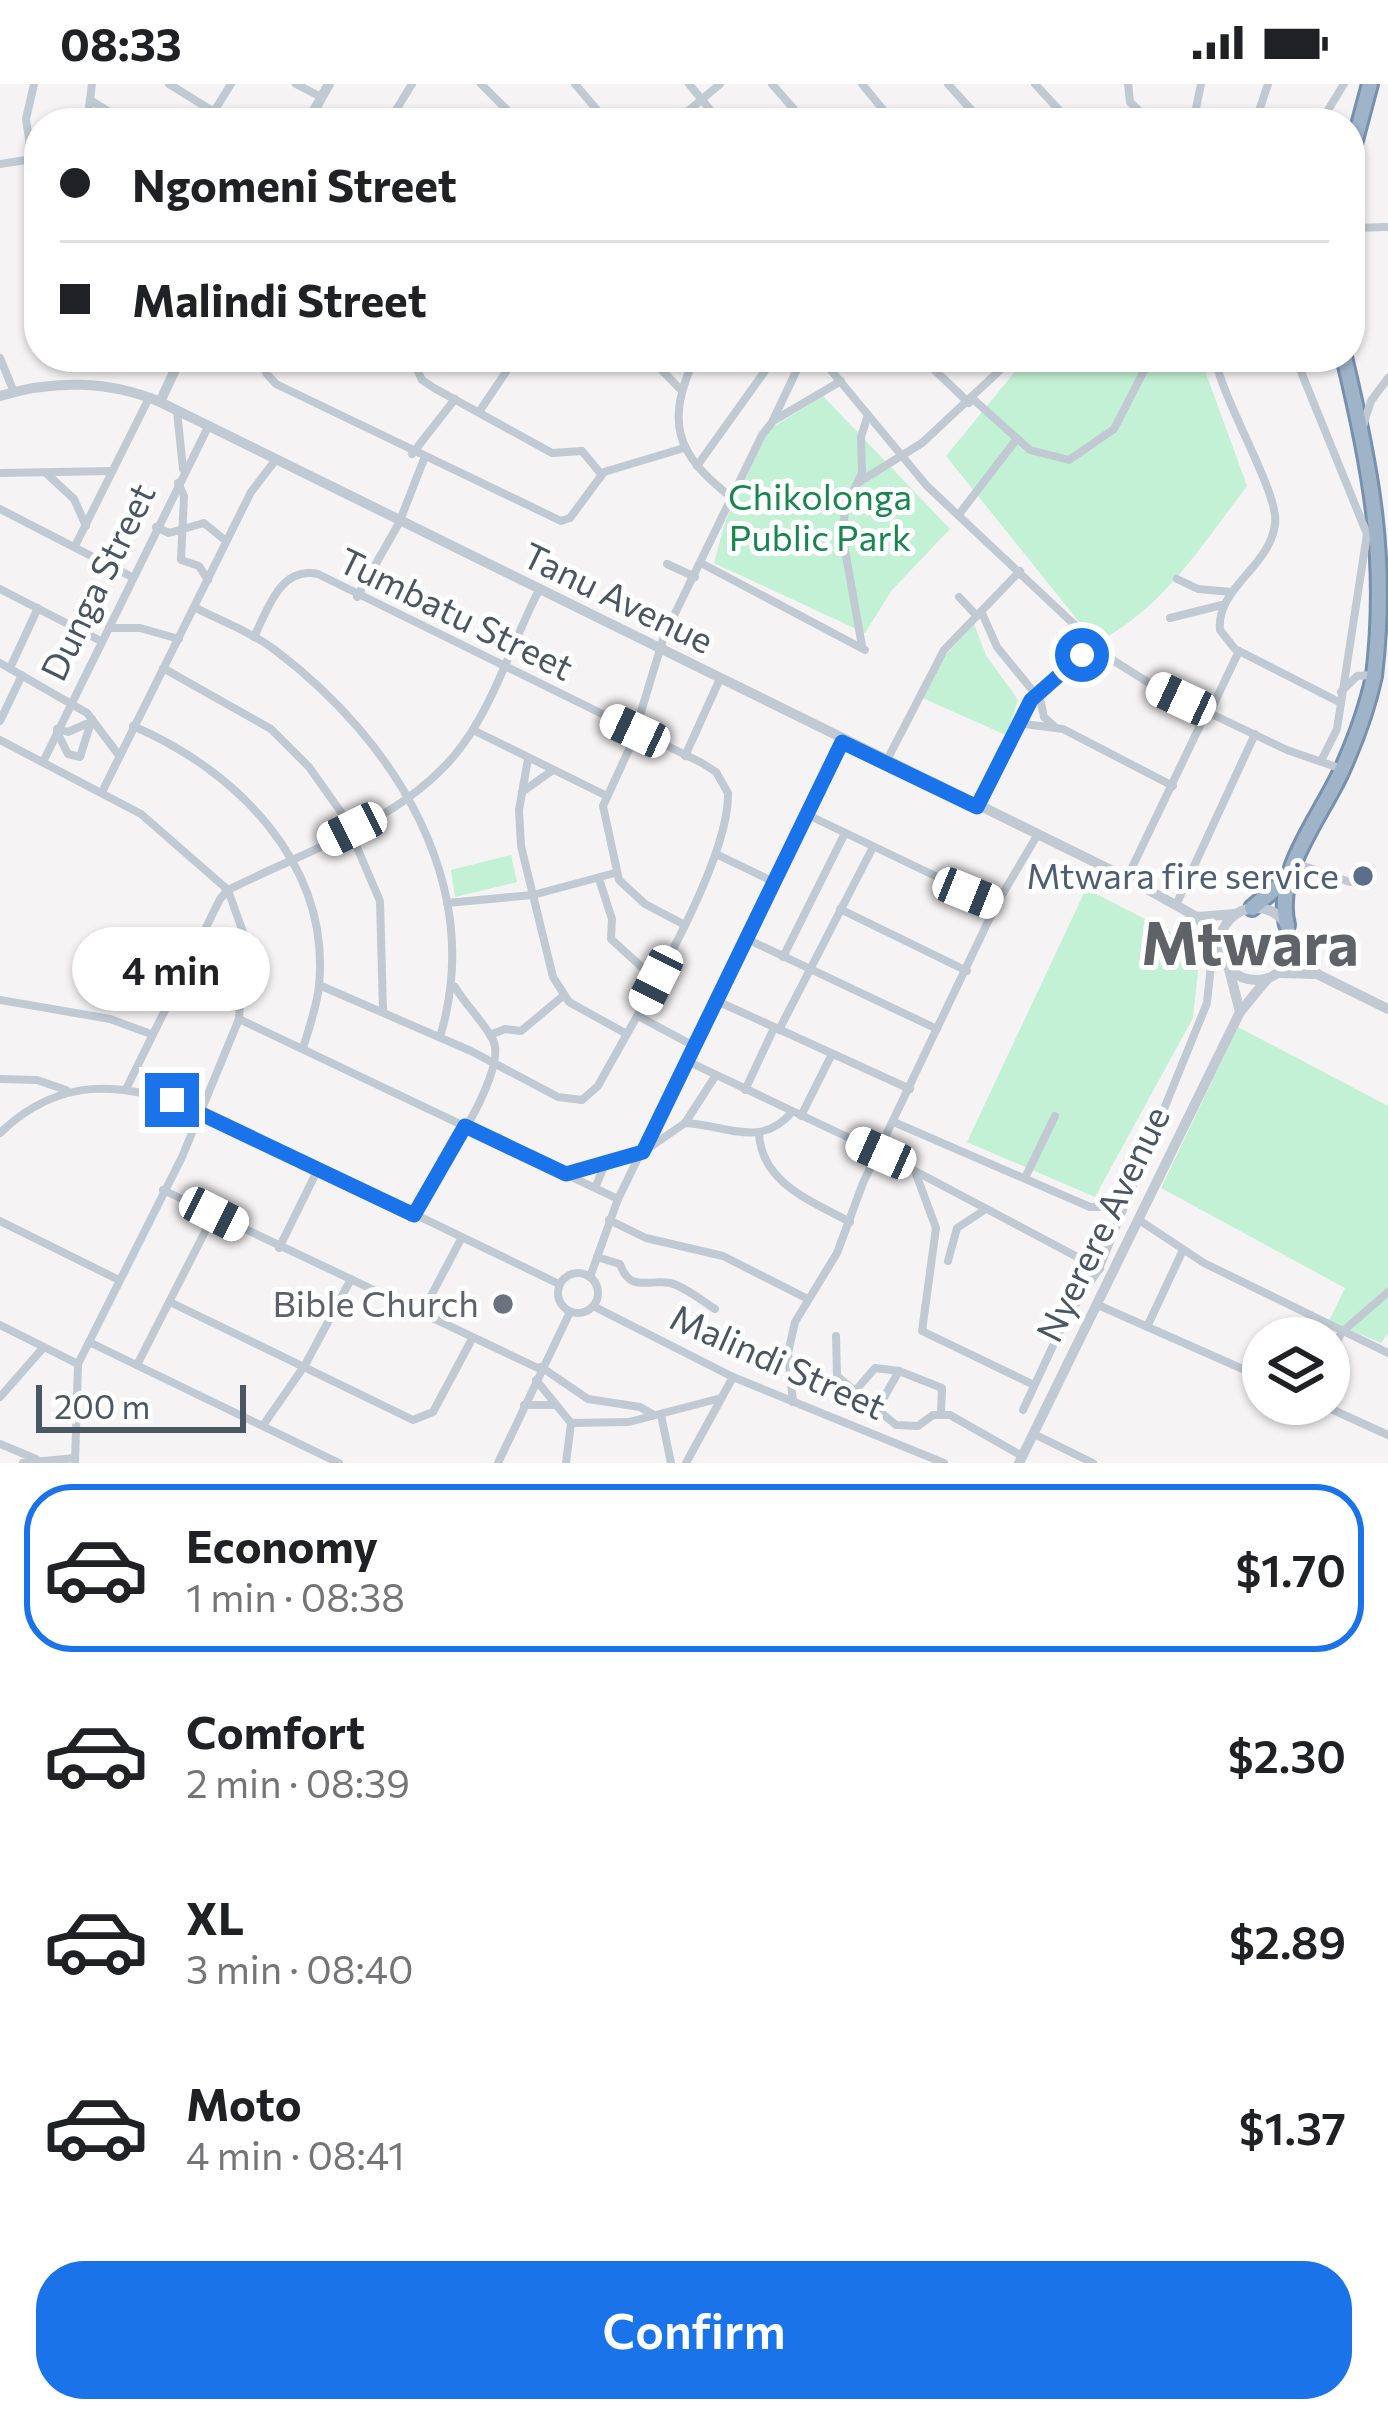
<!DOCTYPE html>
<html lang="en">
<head>
<meta charset="utf-8">
<style>
  body { margin:0; font-family:Commissioner,sans-serif; background:#f6f6f6; color:#202124; height:100vh; display:flex; flex-direction:column; font-size:45px; white-space:nowrap }
  * { box-sizing:border-box; margin:0 }
  p { font-size:39px; color:#757577 }
  .icon { flex:none; width:66px; height:66px; fill:none; stroke:currentColor; stroke-width:2; stroke-linecap:round; stroke-linejoin:round }
  .map { position:relative; height:1379px; overflow:hidden }
  .panel { display:flex; flex-direction:column; background:#fff; flex:1 }
  .panel>* { flex:none }
  .guide { position:absolute; left:24px; top:24px; width:1341px; height:264px; border-radius:48px; box-shadow:0 3px 9px #0004; display:grid; align-content:center; height:264px; padding:0 36px; background:#fff }
  .buttons { position:absolute; left:1242px; top:1233px; display:grid; gap:24px }
  .buttons a { display:grid; place-items:center; width:108px; height:108px; border-radius:50%; background:#fff; box-shadow:0 3px 9px #0004; font-size:60px }
  .scale { position:absolute; left:36px; bottom:30px; width:210px; box-sizing:border-box; padding-left:12px; border:6px solid #4a5661; border-top:0; font-size:33px; line-height:42px; white-space:nowrap; color:#4a5661; -webkit-text-stroke:9px #fff; paint-order:stroke }
  .end { position:absolute; width:54px; height:54px; margin:-27px; border:15px solid #1a73e8; background:#fff; box-shadow:0 0 0 6px #fff }
  .from { border-radius:50% }
  .bubble { position:absolute; height:84px; border-radius:42px; background:#fff; box-shadow:0 3px 9px #0004; font-size:39px; font-weight:600; line-height:84px; text-align:center }
  .car { position:absolute; width:36px; height:72px; margin:-36px -18px; border-radius:15px; box-shadow:0 0 9px 3px #0007; background:linear-gradient(#fff 24%,#345 0 40%,#fff 0 76%,#345 0 86%,#fff 0) }
  .guide b { display:flex; align-items:center; gap:42px; height:114px; font-size:45px }
  .guide b+b { border-top:3px solid #e0e0e0 }
  .guide i { width:30px; height:30px; background:#202124 }
  ul { padding:21px 0 0; list-style:none }
  li { display:flex; align-items:center; gap:36px; height:168px; margin:0 24px 18px; padding:0 12px; border:6px solid transparent; border-radius:48px }
  li div { flex:1 }
  li b { display:block; font-size:45px }
  li em { font-style:normal; font-weight:600 }
  li.active { border-color:#1a73e8 }
  li>.icon { width:108px; height:108px; stroke-width:1.5 }
  .primary-button { display:flex; gap:24px; margin-top:auto; padding:24px 36px }
  .primary-button a { flex:1; height:138px; border-radius:48px; background:#1a73e8; color:#fff; font-size:48px; font-weight:600; line-height:138px; text-align:center }
  .status { display:flex; justify-content:space-between; align-items:center; height:84px; padding:0 60px; background:#fff; direction:ltr }
  .status svg { height:33px; fill:currentColor }
  .map>svg:first-child { display:block }
</style>
</head>
<body>
<div class="status"><b>08:33</b><svg viewBox="0 0 49 12"><path d="M0 12V9h3v3zM5 12V6h3v6zM10 12V3h3v9zM15 12V0h3v12zM26 1h20v11H26zM47 4h2v5h-2z"/></svg></div>
<div class="map">
<svg width="1388" height="1379" viewBox="0 0 1388 1379">
  <rect width="100%" height="100%" fill="#f5f3f3"/>
  <!-- green -->
  <g fill="#c3f1d5">
    <path d="M1027,273h173l47,129c-47,61 -82,121 -151,157l-150,-187z"/>
    <polygon points="823,312 950,445 892,506 865,549 714,479 725,438 768,346"/>
    <polygon points="974,540 986,571 1018,616 1006,651 920,613 935,583"/>
    <polygon points="511,771 517,798 455,813 451,786"/>
    <polygon points="1086,805 1173,849 1199,878 1193,934 1095,1113 967,1058"/>
    <polygon points="1238,943 1388,1022 1388,1249 1381,1259 1329,1237 1345,1204 1161,1104"/>
  </g>
  <g fill="none" stroke-linecap="round" stroke-linejoin="round">
    <!-- trunk casing -->
    <g stroke="#7690ad" stroke-width="20">
      <g id="trunk">
        <polyline points="1350,75 1370,0"/>
        <polyline points="1252,824 1288,794"/>
        <path d="M1287,841c-13,-53 33,-107 54,-153 14,-31 26,-63 33,-96 14,-116 -3,-207 -30,-319"/>
      </g>
    </g>
    <!-- minor -->
    <g stroke="#c1cad2" stroke-width="8">
      <polyline points="169,0 211,26 210,39"/>
      <polyline points="296,0 321,13"/>
      <polyline points="481,0 520,39"/>
      <polyline points="575,0 608,39"/>
      <polyline points="689,0 721,39"/>
      <polyline points="772,0 806,39"/>
      <polyline points="862,0 894,39"/>
      <polyline points="948,0 983,39"/>
      <polyline points="1035,0 1071,39"/>
      <polyline points="1128,0 1130,18 1152,39"/>
      <polyline points="90,16 127,39"/>
      <polyline points="213,29 231,0"/>
      <polyline points="87,39 92,0"/>
      <polyline points="388,39 412,0"/>
      <polyline points="674,39 720,0"/>
      <polyline points="1193,39 1201,0"/>
      <polyline points="1255,39 1268,0"/>
      <polyline points="1320,39 1344,0"/>
      <polyline points="32,75 26,35 34,0"/>
      <polyline points="0,80 39,74"/>
      <polyline points="1350,144 1388,143"/>
      <polyline points="267,273 266,289 276,300 561,437 570,434 604,388 684,364"/>
      <polyline points="411,273 422,296 434,304 552,369 582,367 601,390"/>
      <polyline points="649,273 679,304"/>
      <path d="M695,273c-29,64 -21,96 36,140"/>
      <polyline points="820,273 927,402 1111,575 1157,604 1287,666 1342,685"/>
      <polyline points="921,273 969,319"/>
      <path d="M1215,273c7,44 65,137 60,167 -5,43 -59,64 -55,106l15,19 106,54"/>
      <polyline points="1295,273 1367,450 1337,645 1321,677"/>
      <polyline points="0,274 14,308"/>
      <polyline points="973,315 1030,366 1069,376 1114,345 1151,273"/>
      <polyline points="177,327 183,385"/>
      <polyline points="479,328 516,273"/>
      <polyline points="773,336 803,273"/>
      <polyline points="1362,345 1371,317 1388,294"/>
      <polyline points="412,370 455,315"/>
      <polyline points="697,382 775,273"/>
      <polyline points="0,389 112,387"/>
      <polyline points="46,389 74,415 86,442"/>
      <polyline points="859,398 922,359 1014,273"/>
      <polyline points="178,399 184,412 181,476 199,482 208,496"/>
      <polyline points="0,425 132,493"/>
      <polyline points="960,429 1016,356"/>
      <polyline points="156,443 169,449 204,439 226,457"/>
      <polyline points="75,462 149,314"/>
      <polyline points="701,479 865,566"/>
      <polyline points="667,480 695,493"/>
      <polyline points="1177,495 1198,505 1232,508"/>
      <polyline points="0,505 101,557"/>
      <polyline points="357,513 399,439 424,375"/>
      <polyline points="959,513 977,532"/>
      <path d="M194,523c27,14 57,25 81,43 119,90 211,234 165,387"/>
      <polyline points="982,529 997,563 1037,612"/>
      <polyline points="1170,534 1222,521"/>
      <polyline points="109,544 140,544 179,555"/>
      <path d="M254,553c14,-28 26,-71 64,-63l384,189 14,9 12,21c2,71 -94,226 -130,293l-16,14 -24,-3 -87,-46 -152,-66"/>
      <polyline points="862,562 842,449 846,422 862,389 861,353 868,331"/>
      <polyline points="0,579 87,629 118,670"/>
      <polyline points="10,584 38,524"/>
      <polyline points="163,584 271,645 309,683 343,731 380,817 383,927"/>
      <polyline points="1341,608 1357,592 1372,591"/>
      <polyline points="1039,610 1044,633 1055,643"/>
      <polyline points="1210,628 1239,567"/>
      <polyline points="0,637 22,591"/>
      <polyline points="1016,639 1063,645 1173,702"/>
      <path d="M133,642c103,44 198,138 186,260 -2,20 -10,42 -16,62"/>
      <polyline points="57,645 68,648 86,640"/>
      <polyline points="473,646 605,711"/>
      <polyline points="57,648 68,670 80,673 92,635"/>
      <polyline points="0,656 141,730 228,806 244,851 239,935 182,1073 78,1280 75,1379"/>
      <polyline points="685,672 719,597"/>
      <polyline points="528,675 519,726 521,762 553,893 569,918 625,949"/>
      <polyline points="43,678 207,345"/>
      <polyline points="886,678 944,566 1020,487"/>
      <polyline points="103,706 251,408 274,378"/>
      <polyline points="522,708 553,686"/>
      <path d="M978,721c28,-60 54,-132 121,-156"/>
      <polyline points="808,731 996,821"/>
      <polyline points="716,770 774,798"/>
      <polyline points="1295,779 1350,798"/>
      <polyline points="1127,794 1207,627"/>
      <polyline points="599,795 612,835 611,855 656,896"/>
      <polyline points="447,819 533,811 615,789"/>
      <polyline points="1176,821 1255,650"/>
      <polyline points="840,825 967,887"/>
      <polyline points="683,840 645,820 619,796 603,722 631,661 664,552 762,351 773,337 841,297"/>
      <polyline points="747,855 937,945"/>
      <polyline points="783,873 844,751"/>
      <polyline points="0,916 110,935 151,950"/>
      <polyline points="717,917 910,1005"/>
      <polyline points="638,932 694,962"/>
      <polyline points="239,935 618,1115"/>
      <polyline points="779,946 872,765"/>
      <polyline points="490,951 505,945 521,947 563,912"/>
      <polyline points="687,977 881,1069 1100,1185"/>
      <polyline points="0,995 37,996 66,1006"/>
      <path d="M127,1003l93,-188 8,-9c79,-40 183,-72 236,-147 32,-45 49,-102 74,-151"/>
      <polyline points="745,1006 774,944"/>
      <polyline points="801,1032 831,972"/>
      <polyline points="685,1039 716,991"/>
      <polyline points="896,1039 1090,1123 1122,1123"/>
      <path d="M0,1049c61,-59 125,-51 199,-23l360,174"/>
      <path d="M759,1050c3,49 52,67 91,88"/>
      <path d="M565,1090l78,-22 42,-29c41,2 76,26 107,-11"/>
      <polyline points="916,1090 936,1144 922,1247 1034,1301"/>
      <polyline points="1025,1094 1055,1032"/>
      <polyline points="595,1104 606,1078"/>
      <polyline points="163,1106 540,1285"/>
      <path d="M414,1131c17,-33 96,-142 79,-175 -9,-18 -27,-34 -38,-53"/>
      <polyline points="609,1136 646,1154 723,1172 808,1215"/>
      <polyline points="1139,1136 1204,1179 1388,1269"/>
      <polyline points="0,1137 119,1196"/>
      <polyline points="279,1164 318,1085"/>
      <path d="M597,1173l23,7c10,29 28,15 50,19 14,3 32,18 45,26"/>
      <polyline points="948,1177 957,1144 986,1125"/>
      <circle cx="578" cy="1209" r="20"/>
      <polyline points="590,1193 618,1115 842,658"/>
      <polyline points="172,1219 413,1336 433,1328 472,1255"/>
      <polyline points="1098,1221 1263,1294"/>
      <polyline points="593,1222 733,1293 944,1379"/>
      <polyline points="422,1229 461,1155"/>
      <polyline points="0,1241 78,1280"/>
      <polyline points="1147,1243 1183,1166"/>
      <polyline points="836,1252 837,1292 896,1341 918,1342 933,1331 950,1331 1022,1372"/>
      <polyline points="89,1258 339,1379"/>
      <polyline points="1329,1278 1341,1249 1388,1208"/>
      <polyline points="137,1281 214,1130"/>
      <polyline points="541,1283 588,1315 640,1323 654,1331"/>
      <polyline points="536,1296 571,1339 566,1379"/>
      <polyline points="856,1306 875,1284 899,1287 942,1304 941,1329"/>
      <polyline points="0,1313 43,1264"/>
      <polyline points="793,1318 788,1269 795,1238 837,1169 863,1099 996,821 1038,750"/>
      <polyline points="1320,1320 1388,1351"/>
      <polyline points="524,1321 553,1321"/>
      <polyline points="878,1324 899,1287"/>
      <polyline points="1023,1326 1065,1236 1099,1185 1207,919 1214,852"/>
      <polyline points="661,1331 671,1379"/>
      <polyline points="571,1339 629,1338 721,1314"/>
      <polyline points="264,1340 305,1281 351,1195"/>
      <polyline points="1034,1350 1093,1379"/>
      <polyline points="0,1360 36,1375"/>
      <polyline points="23,1379 75,1374"/>
      <polyline points="498,1379 570,1228"/>
      <polyline points="686,1379 733,1293"/>
    </g>
    <!-- tertiary -->
    <g stroke="#c1cad2" stroke-width="10">
      <polyline points="307,39 329,0"/>
      <path d="M0,312c52,-16 109,-16 160,6l967,476 70,39 23,26"/>
      <polyline points="160,318 181,273"/>
      <circle cx="1256" cy="860" r="36"/>
      <polyline points="1197,833 1235,830"/>
      <polyline points="1295,859 1317,890"/>
      <polyline points="1229,885 1240,928"/>
      <polyline points="1279,889 1317,890 1388,925"/>
      <polyline points="1019,1379 1240,928 1268,894"/>
    </g>
    <!-- trunk -->
    <use href="#trunk" stroke="#9fb4c9" stroke-width="14"/>
  </g>
  <g fill="none" stroke-linecap="round" stroke-linejoin="round">
    <!-- route -->
    <polyline stroke="#1a73e8" stroke-width="15" points="172,1016 414,1131 465,1042 566,1090 643,1068 842,658 977,723 1031,616 1082,571"/>
  </g>
  <!-- markers -->
  <circle fill="#5c6f8a" stroke="#fff" stroke-width="4.5" cx="1363" cy="792" r="12"/>
  <circle fill="#6b7280" stroke="#fff" stroke-width="4.5" cx="503" cy="1220" r="12"/>
  <g text-anchor="middle" stroke-width="10" stroke-linejoin="round" paint-order="stroke">
    <!-- park labels -->
    <g font-size="36" fill="#17864f" stroke="#fff">
      <text x="820" y="426">Chikolonga<tspan x="820" dy="41">Public Park</tspan></text>
    </g>
    <!-- street labels -->
    <g font-size="36" fill="#4a5661" stroke="#fff">
      <text transform="translate(98 498) rotate(-64)" y="13">Dunga Street</text>
      <text transform="translate(618 514) rotate(26)" y="13">Tanu Avenue</text>
      <text transform="translate(456 530) rotate(26)" y="13">Tumbatu Street</text>
      <text transform="translate(1103 1140) rotate(-64)" y="13">Nyerere Avenue</text>
      <text transform="translate(778 1278) rotate(24)" y="13">Malindi Street</text>
    </g>
    <!-- service labels -->
    <g font-size="36" fill="#4e5e75" stroke="#fff" text-anchor="end">
      <text x="1339" y="805">Mtwara fire service</text>
    </g>
    <!-- worship labels -->
    <g font-size="36" fill="#5b616d" stroke="#fff" text-anchor="end">
      <text x="479" y="1233">Bible Church</text>
    </g>
    <!-- town labels -->
    <g font-size="60" font-weight="bold" fill="#5f6368" stroke="#fff">
      <text x="1250" y="881">Mtwara</text>
    </g>
  </g>
</svg>
<div class="buttons">
<a><svg class="icon" aria-label="layers" viewBox="0 0 24 24"><path d="M12 4l9 5-9 5-9-5zM3 14l9 5 9-5"/></svg></a>
</div>
<div class="scale">200 m</div>
<i class="end from" style="left:1082px;top:571px"></i>
<i class="end" style="left:172px;top:1016px"></i>
<div class="bubble" style="left:72px;top:843px;width:198px">4 min</div>
<i class="car" style="left:1181px;top:615px;rotate:295deg"></i>
<i class="car" style="left:635px;top:647px;rotate:295deg"></i>
<i class="car" style="left:352px;top:745px;rotate:244deg"></i>
<i class="car" style="left:968px;top:809px;rotate:112deg"></i>
<i class="car" style="left:656px;top:896px;rotate:207deg"></i>
<i class="car" style="left:881px;top:1069px;rotate:294deg"></i>
<i class="car" style="left:214px;top:1130px;rotate:117deg"></i>
<div class="guide">
<b><i class="from"></i>Ngomeni Street</b>
<b><i></i>Malindi Street</b>
</div>
</div>
<section class="panel">
<ul>
<li class="active"><svg class="icon" aria-label="car" viewBox="0 0 24 24"><path d="M5 17H2v-5l4-1 3-4h7l3 4 3 1v5h-3M9 17h6M6 11h13"/><circle cx="7" cy="17" r="2"/><circle cx="17" cy="17" r="2"/></svg><div><b>Economy</b><p>1 min · 08:38</p></div><em>$1.70</em></li>
<li><svg class="icon" aria-label="car" viewBox="0 0 24 24"><path d="M5 17H2v-5l4-1 3-4h7l3 4 3 1v5h-3M9 17h6M6 11h13"/><circle cx="7" cy="17" r="2"/><circle cx="17" cy="17" r="2"/></svg><div><b>Comfort</b><p>2 min · 08:39</p></div><em>$2.30</em></li>
<li><svg class="icon" aria-label="car" viewBox="0 0 24 24"><path d="M5 17H2v-5l4-1 3-4h7l3 4 3 1v5h-3M9 17h6M6 11h13"/><circle cx="7" cy="17" r="2"/><circle cx="17" cy="17" r="2"/></svg><div><b>XL</b><p>3 min · 08:40</p></div><em>$2.89</em></li>
<li><svg class="icon" aria-label="car" viewBox="0 0 24 24"><path d="M5 17H2v-5l4-1 3-4h7l3 4 3 1v5h-3M9 17h6M6 11h13"/><circle cx="7" cy="17" r="2"/><circle cx="17" cy="17" r="2"/></svg><div><b>Moto</b><p>4 min · 08:41</p></div><em>$1.37</em></li>
</ul>
<div class="primary-button"><a>Confirm</a></div>
</section>
</body>
</html>
